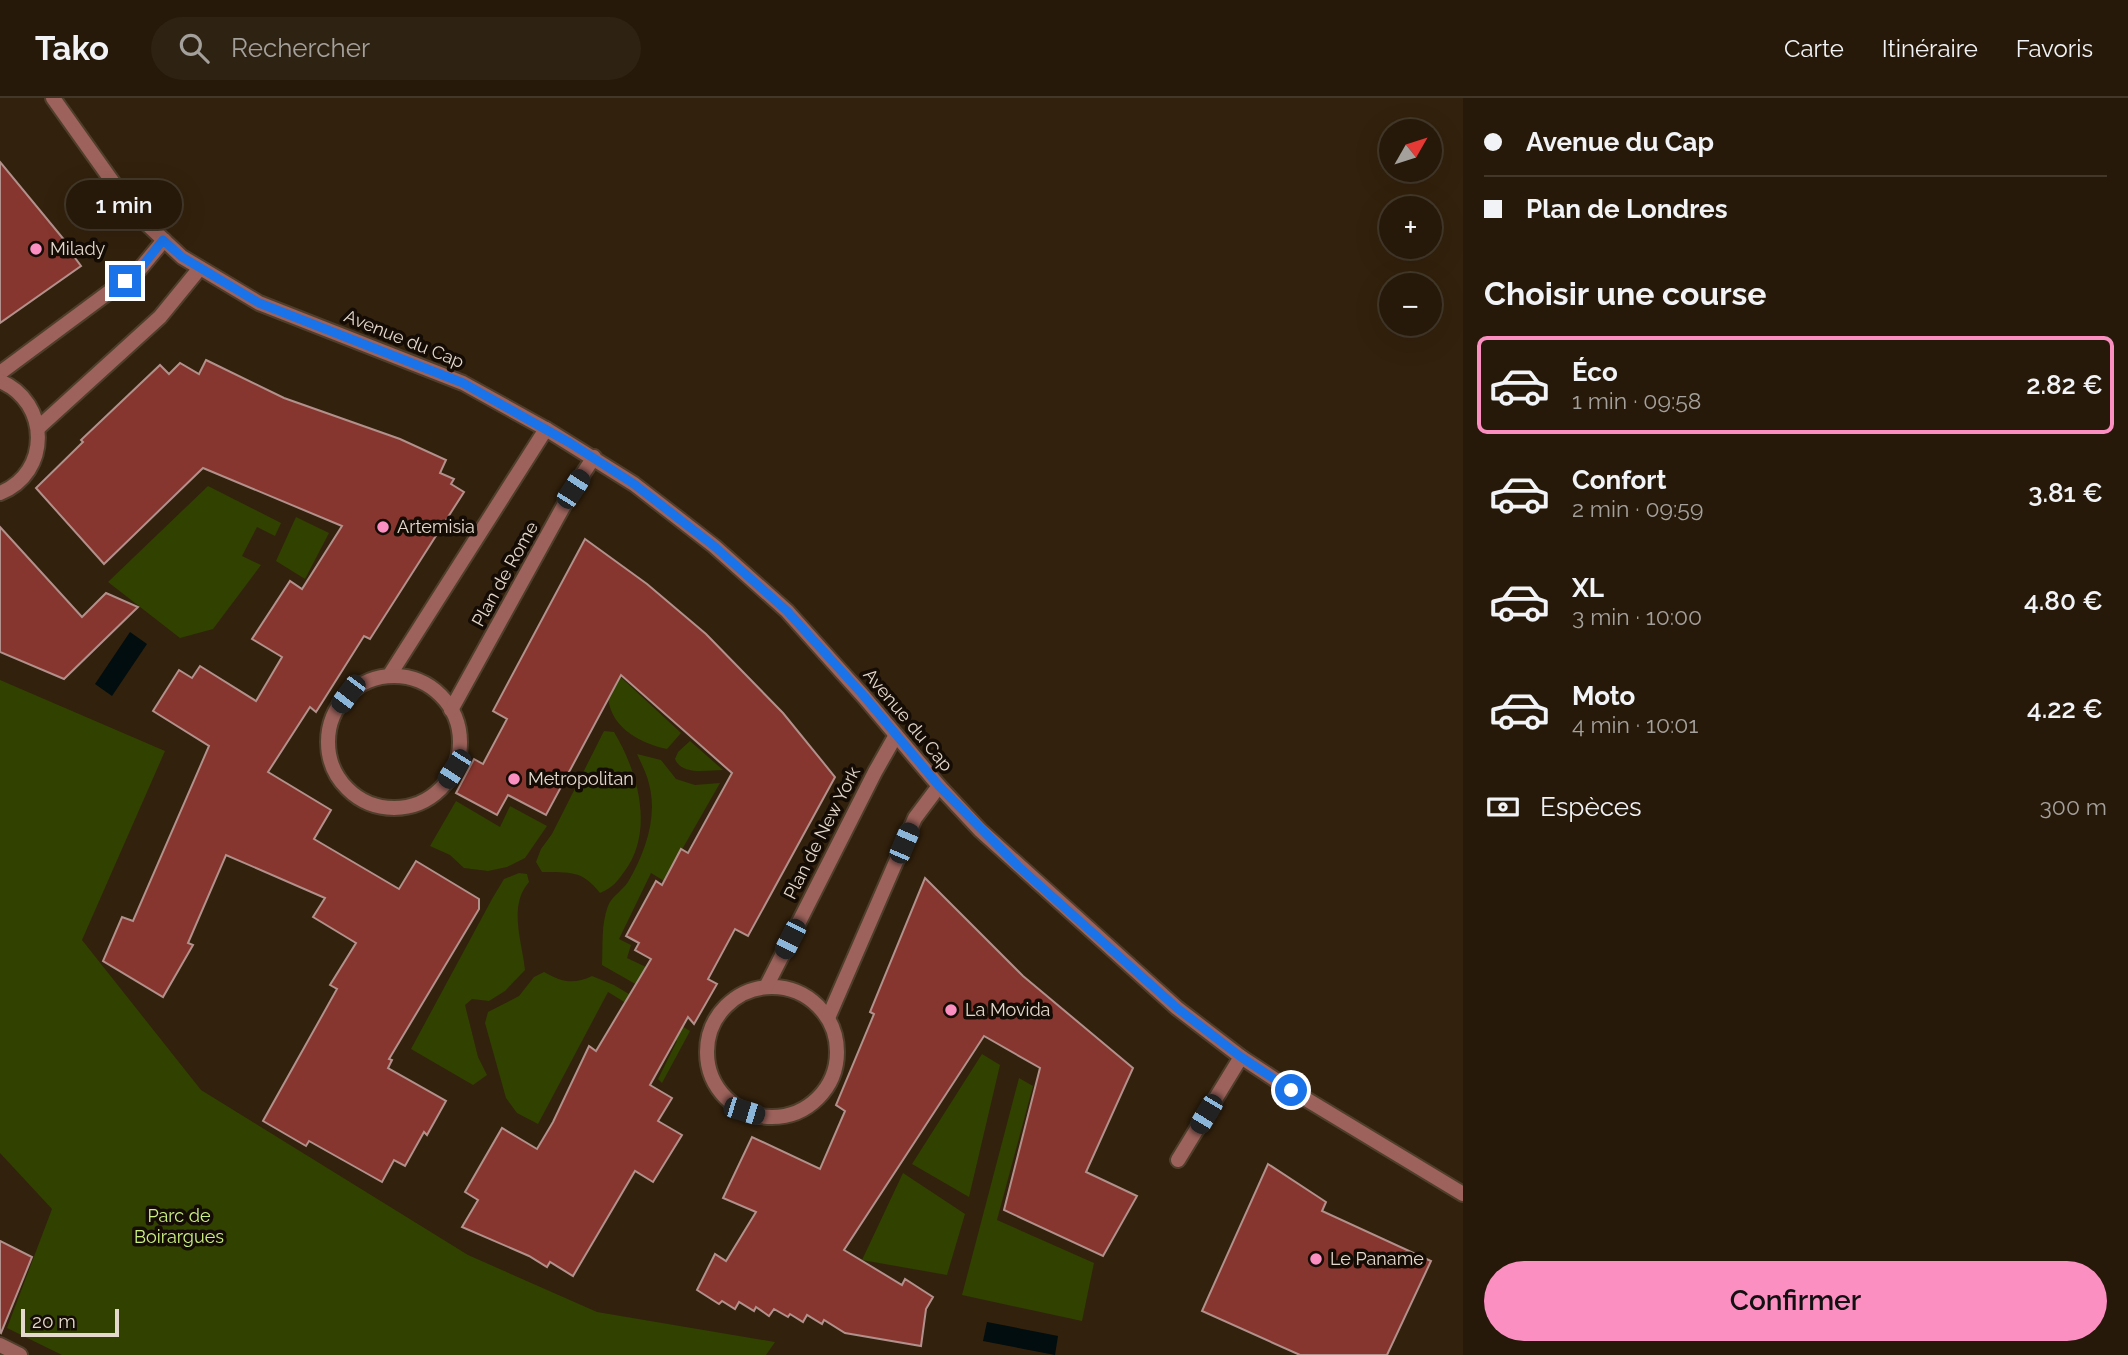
<!DOCTYPE html>
<html lang="fr">
<head>
<meta charset="utf-8">
<style>
  body { margin:0; font-family:Raleway,sans-serif; background:#2e2212; color:#f1f3f6; height:100vh; display:flex; flex-direction:column; font-size:26px; white-space:nowrap }
  * { box-sizing:border-box; margin:0 }
  p { font-size:23px; color:#a4a09c }
  .icon { flex:none; width:38px; height:38px; fill:none; stroke:currentColor; stroke-width:2; stroke-linecap:round; stroke-linejoin:round }
  .map { position:relative; flex:1; overflow:hidden }
  .panel { display:flex; flex-direction:column; background:#261909; width:665px }
  .panel>* { flex:none }
  .guide { display:grid; align-content:center; height:154px; padding:0 21px; background:#261909 }
  .needle { width:46px; rotate:51deg }
  .fabs { position:absolute; left:1379px; top:21px; display:grid; gap:14px }
  .fabs a { display:grid; place-items:center; width:63px; height:63px; border-radius:50%; background:#261909; box-shadow:0 7px 28px #0002,0 0 0 2px #42382a; font-size:35px }
  .scale { position:absolute; left:21px; bottom:18px; width:98px; box-sizing:border-box; padding-left:7px; border:4px solid #e5d9cd; border-top:0; font-size:19px; line-height:24px; white-space:nowrap; color:#e5d9cd; -webkit-text-stroke:5px #140c05; paint-order:stroke }
  .end { position:absolute; width:32px; height:32px; margin:-16px; border:9px solid #1a73e8; background:#fff; box-shadow:0 0 0 4px #fff }
  .from { border-radius:50% }
  .bubble { position:absolute; height:49px; border-radius:24px; background:#261909; box-shadow:0 7px 28px #0002,0 0 0 2px #42382a; font-size:23px; font-weight:600; line-height:49px; text-align:center }
  .car { position:absolute; width:21px; height:42px; margin:-21px -10px; border-radius:9px; box-shadow:0 0 5px 2px #0007; background:linear-gradient(#222 24%,#8ab4d8 0 40%,#222 0 76%,#8ab4d8 0 86%,#222 0) }
  .guide b { display:flex; align-items:center; gap:24px; height:66px; font-size:26px }
  .guide b+b { border-top:2px solid #42382a }
  .guide i { width:18px; height:18px; background:#f1f3f6 }
  ul { padding:0; list-style:none }
  li { display:flex; align-items:center; gap:21px; height:98px; margin:0 14px 10px; padding:0 7px; border:4px solid transparent; border-radius:10px }
  li div { flex:1 }
  li b { display:block; font-size:26px }
  li em { font-style:normal; font-weight:600 }
  li.active { border-color:#fc8fc2 }
  li>.icon { width:63px; height:63px; stroke-width:1.5 }
  h2 { padding:0 21px; font-size:32px; line-height:84px }
  .pay { display:flex; align-items:center; gap:18px; height:77px; padding:0 21px; font-size:26px }
  .pay p { margin-inline-start:auto }
  .primary-button { display:flex; gap:14px; margin-top:auto; padding:14px 21px }
  .primary-button a { flex:1; height:80px; border-radius:42px; background:#fc8fc2; color:#111; font-size:28px; font-weight:600; line-height:80px; text-align:center }
  header { display:flex; align-items:center; gap:42px; box-sizing:border-box; height:98px; padding:0 35px; background:#261909; border-bottom:2px solid #42382a }
  header strong { font-size:33px }
  nav { display:flex; gap:38px; margin-inline-start:auto; font-size:24px }
  .search { width:490px; height:63px; background:#2e2212; display:flex; align-items:center; gap:18px; box-sizing:border-box; padding:0 24px; border-radius:38px; color:#a4a09c; font-size:26px }
  main { display:flex; flex:1; min-height:0 }
  .map>svg:first-child { display:block }
</style>
</head>
<body>
<header>
<strong>Tako</strong>
<div class="search"><svg class="icon" aria-label="search" viewBox="0 0 24 24"><circle cx="10" cy="10" r="6"/><path d="M15 15l6 6"/></svg>Rechercher</div>
<nav><a>Carte</a><a>Itinéraire</a><a>Favoris</a></nav>
</header>
<main>
<div class="map">
<svg width="1463" height="1257" viewBox="0 0 1463 1257">
  <rect width="100%" height="100%" fill="#32210c"/>
  <!-- green -->
  <g fill="#314100">
    <polygon points="208,388 281,425 275,438 257,429 242,458 261,467 213,531 180,540 108,484"/>
    <polygon points="296,419 329,435 305,481 276,463"/>
    <path d="M613,572l68,63 -14,16c-29,-6 -60,-24 -59,-57 0,-7 3,-16 5,-22z"/>
    <polygon points="0,582 165,653 82,842 201,992 468,1157 597,1214 775,1244 766,1257 62,1257 7,1230 52,1111 0,1055"/>
    <path d="M604,633l10,1c24,40 41,99 10,140 -7,10 -12,16 -24,21 -19,-24 -30,-20 -58,-21l-6,-10 5,-13 11,-15z"/>
    <path d="M690,643l33,29c-16,0 -41,6 -48,-11l3,-7z"/>
    <path d="M637,656l24,6 15,19 19,6 25,-2 -56,98 -13,-8 -32,66 12,6 -4,13 19,9 7,27 -51,-29c1,-19 -1,-41 6,-59 3,-9 15,-16 20,-24 17,-29 30,-65 21,-98 -2,-10 -8,-21 -12,-30z"/>
    <polygon points="456,703 500,729 510,708 547,728 525,760 507,769 488,773 464,770 450,757 430,748"/>
    <path d="M519,775l8,1 2,8c-21,24 -7,59 -4,88l-20,21 -16,10 -17,-2 -7,6 13,52 9,18 -14,10 -62,-36 81,-150 12,-20z"/>
    <path d="M544,874c18,10 29,13 48,4l22,9 76,46 -28,52 -4,-4 19,-38 -27,-16 2,-6 -44,-27 -70,132 -21,-11 -11,-15 -21,-75 3,-11 31,-16 15,-19z"/>
    <polygon points="982,956 1000,967 969,1099 912,1066"/>
    <polygon points="1019,980 1033,988 997,1122 1094,1165 1082,1223 962,1197"/>
    <polygon points="903,1075 965,1116 947,1177 862,1162"/>
  </g>
  <!-- water -->
  <g fill="#010d0f">
    <polygon points="130,534 147,546 112,598 95,586"/>
    <polygon points="987,1224 1058,1238 1055,1257 983,1243"/>
  </g>
  <!-- building -->
  <g fill="#86362e" stroke="#b2908b" stroke-width="2">
    <polygon points="0,64 75,155 73,157 81,168 0,225"/>
    <polygon points="206,262 284,300 400,341 446,362 440,375 454,381 451,386 464,394 370,541 364,538 316,614 310,609 268,674 331,712 314,741 399,791 416,763 479,801 479,811 389,961 392,962 388,970 446,1003 427,1037 424,1034 405,1068 394,1062 382,1084 309,1043 306,1048 263,1023 337,891 330,887 356,845 313,819 325,800 226,757 188,845 193,847 163,899 103,863 122,819 133,823 209,648 153,613 179,572 192,580 200,568 256,603 282,559 252,541 290,483 302,491 342,428 203,370 104,466 36,390 83,344 81,342 160,267 169,276 180,265 199,276"/>
    <polygon points="0,429 82,519 106,495 138,509 64,581 0,554"/>
    <polygon points="585,441 647,486 706,536 783,615 835,679 748,838 735,831 708,881 717,886 694,926 688,919 650,987 672,1000 658,1023 682,1037 653,1084 635,1073 573,1178 550,1164 547,1169 529,1158 462,1129 478,1102 465,1094 502,1030 537,1051 553,1024 589,948 596,953 651,861 635,852 639,845 626,838 656,783 662,787 681,751 688,755 732,675 621,577 546,717 508,697 497,717 456,695 474,661 483,666 507,621 493,613"/>
    <polygon points="925,780 1023,878 1133,970 1086,1074 1137,1098 1103,1158 1004,1112 1040,970 984,938 844,1152 902,1187 905,1181 933,1199 926,1211 921,1248 845,1235 824,1222 822,1226 807,1217 803,1224 790,1216 788,1219 774,1211 769,1218 756,1209 754,1213 739,1204 735,1211 722,1203 719,1206 697,1192 715,1156 726,1163 756,1114 723,1100 752,1039 820,1071 845,1013 836,1007 874,916 870,914"/>
    <polygon points="1268,1066 1326,1104 1322,1113 1431,1163 1387,1257 1300,1257 1202,1213"/>
    <polygon points="0,1143 32,1159 1,1235 0,1234"/>
  </g>
  <g fill="none" stroke-linecap="round" stroke-linejoin="round">
    <!-- street casing -->
    <g stroke="#4f3e2b" stroke-width="18">
      <g id="street">
        <polyline points="53,0 134,114 182,159 259,205 463,285 546,331 634,386 714,448 787,513 864,599 939,688 980,732 1177,910 1241,959 1291,992 1463,1096"/>
        <polyline points="0,275 140,171 164,142"/>
        <path d="M0,283c50,21 51,92 0,112"/>
        <polyline points="38,330 160,219 200,170"/>
        <polyline points="389,578 546,331"/>
        <circle cx="394" cy="644" r="66"/>
        <polyline points="451,612 573,391 594,359"/>
        <circle cx="772" cy="954" r="65"/>
        <polyline points="766,889 875,674 896,637"/>
        <polyline points="828,920 915,720 939,688"/>
        <polyline points="1178,1062 1241,959"/>
        <polyline points="0,1247 20,1257"/>
      </g>
    </g>
    <!-- street -->
    <use href="#street" stroke="#9c625b" stroke-width="14"/>
  </g>
  <g fill="none" stroke-linecap="round" stroke-linejoin="round">
    <!-- route -->
    <polyline stroke="#1a73e8" stroke-width="9" points="125,183 140,171 163,142 182,159 259,205 463,285 570,345 634,386 714,448 787,513 864,598 939,688 1018,768 1177,910 1241,959 1291,992"/>
  </g>
  <!-- markers -->
  <g fill="#fc8fc2" stroke="#140c05" stroke-width="2.5">
    <circle cx="36" cy="151" r="7"/>
    <circle cx="383" cy="429" r="7"/>
    <circle cx="514" cy="681" r="7"/>
    <circle cx="951" cy="912" r="7"/>
    <circle cx="1316" cy="1161" r="7"/>
  </g>
  <g text-anchor="middle" stroke-width="7" stroke-linejoin="round" paint-order="stroke">
    <!-- poi labels -->
    <g font-size="18" fill="#e5d9cd" stroke="#140c05" text-anchor="start">
      <text x="50" y="157">Milady</text>
      <text x="397" y="435">Artemisia</text>
      <text x="528" y="687">Metropolitan</text>
      <text x="965" y="918">La Movida</text>
      <text x="1330" y="1167">Le Paname</text>
    </g>
    <!-- street labels -->
    <g font-size="18" fill="#e5d9cd" stroke="#140c05">
      <text transform="translate(404 241) rotate(22)" y="6">Avenue du Cap</text>
      <text transform="translate(505 476) rotate(-61)" y="6">Plan de Rome</text>
      <text transform="translate(908 622) rotate(50)" y="6">Avenue du Cap</text>
      <text transform="translate(822 735) rotate(-63)" y="6">Plan de New York</text>
    </g>
    <!-- park labels -->
    <g font-size="18" fill="#cdf184" stroke="#140c05">
      <text x="179" y="1124">Parc de<tspan x="179" dy="21">Boirargues</tspan></text>
    </g>
  </g>
</svg>
<div class="fabs">
<a><svg class="needle" viewBox="-14 -14 28 28"><path d="M0-13l5 13h-10z" fill="#e53935"/><path d="M0 13l5-13h-10z" fill="#a4a09c"/></svg></a>
<a>+</a>
<a>−</a>
</div>
<div class="scale">20 m</div>
<i class="end from" style="left:1291px;top:992px"></i>
<i class="end" style="left:125px;top:183px"></i>
<div class="bubble" style="left:66px;top:82px;width:116px">1 min</div>
<i class="car" style="left:573px;top:391px;rotate:33deg"></i>
<i class="car" style="left:348px;top:596px;rotate:217deg"></i>
<i class="car" style="left:454px;top:671px;rotate:213deg"></i>
<i class="car" style="left:904px;top:745px;rotate:23deg"></i>
<i class="car" style="left:790px;top:841px;rotate:207deg"></i>
<i class="car" style="left:744px;top:1013px;rotate:107deg"></i>
<i class="car" style="left:1206px;top:1016px;rotate:211deg"></i>
</div>
<section class="panel">
<div class="guide">
<b><i class="from"></i>Avenue du Cap</b>
<b><i></i>Plan de Londres</b>
</div>
<h2>Choisir une course</h2>
<ul>
<li class="active"><svg class="icon" aria-label="car" viewBox="0 0 24 24"><path d="M5 17H2v-5l4-1 3-4h7l3 4 3 1v5h-3M9 17h6M6 11h13"/><circle cx="7" cy="17" r="2"/><circle cx="17" cy="17" r="2"/></svg><div><b>Éco</b><p>1 min · 09:58</p></div><em>2.82 €</em></li>
<li><svg class="icon" aria-label="car" viewBox="0 0 24 24"><path d="M5 17H2v-5l4-1 3-4h7l3 4 3 1v5h-3M9 17h6M6 11h13"/><circle cx="7" cy="17" r="2"/><circle cx="17" cy="17" r="2"/></svg><div><b>Confort</b><p>2 min · 09:59</p></div><em>3.81 €</em></li>
<li><svg class="icon" aria-label="car" viewBox="0 0 24 24"><path d="M5 17H2v-5l4-1 3-4h7l3 4 3 1v5h-3M9 17h6M6 11h13"/><circle cx="7" cy="17" r="2"/><circle cx="17" cy="17" r="2"/></svg><div><b>XL</b><p>3 min · 10:00</p></div><em>4.80 €</em></li>
<li><svg class="icon" aria-label="car" viewBox="0 0 24 24"><path d="M5 17H2v-5l4-1 3-4h7l3 4 3 1v5h-3M9 17h6M6 11h13"/><circle cx="7" cy="17" r="2"/><circle cx="17" cy="17" r="2"/></svg><div><b>Moto</b><p>4 min · 10:01</p></div><em>4.22 €</em></li>
</ul>
<div class="pay"><svg class="icon" aria-label="cash" viewBox="0 0 24 24"><path d="M3 7h18v10H3z"/><circle cx="12" cy="12" r="2"/></svg>Espèces<p>300 m</p></div>
<div class="primary-button"><a>Confirmer</a></div>
</section>
</main>
</body>
</html>
